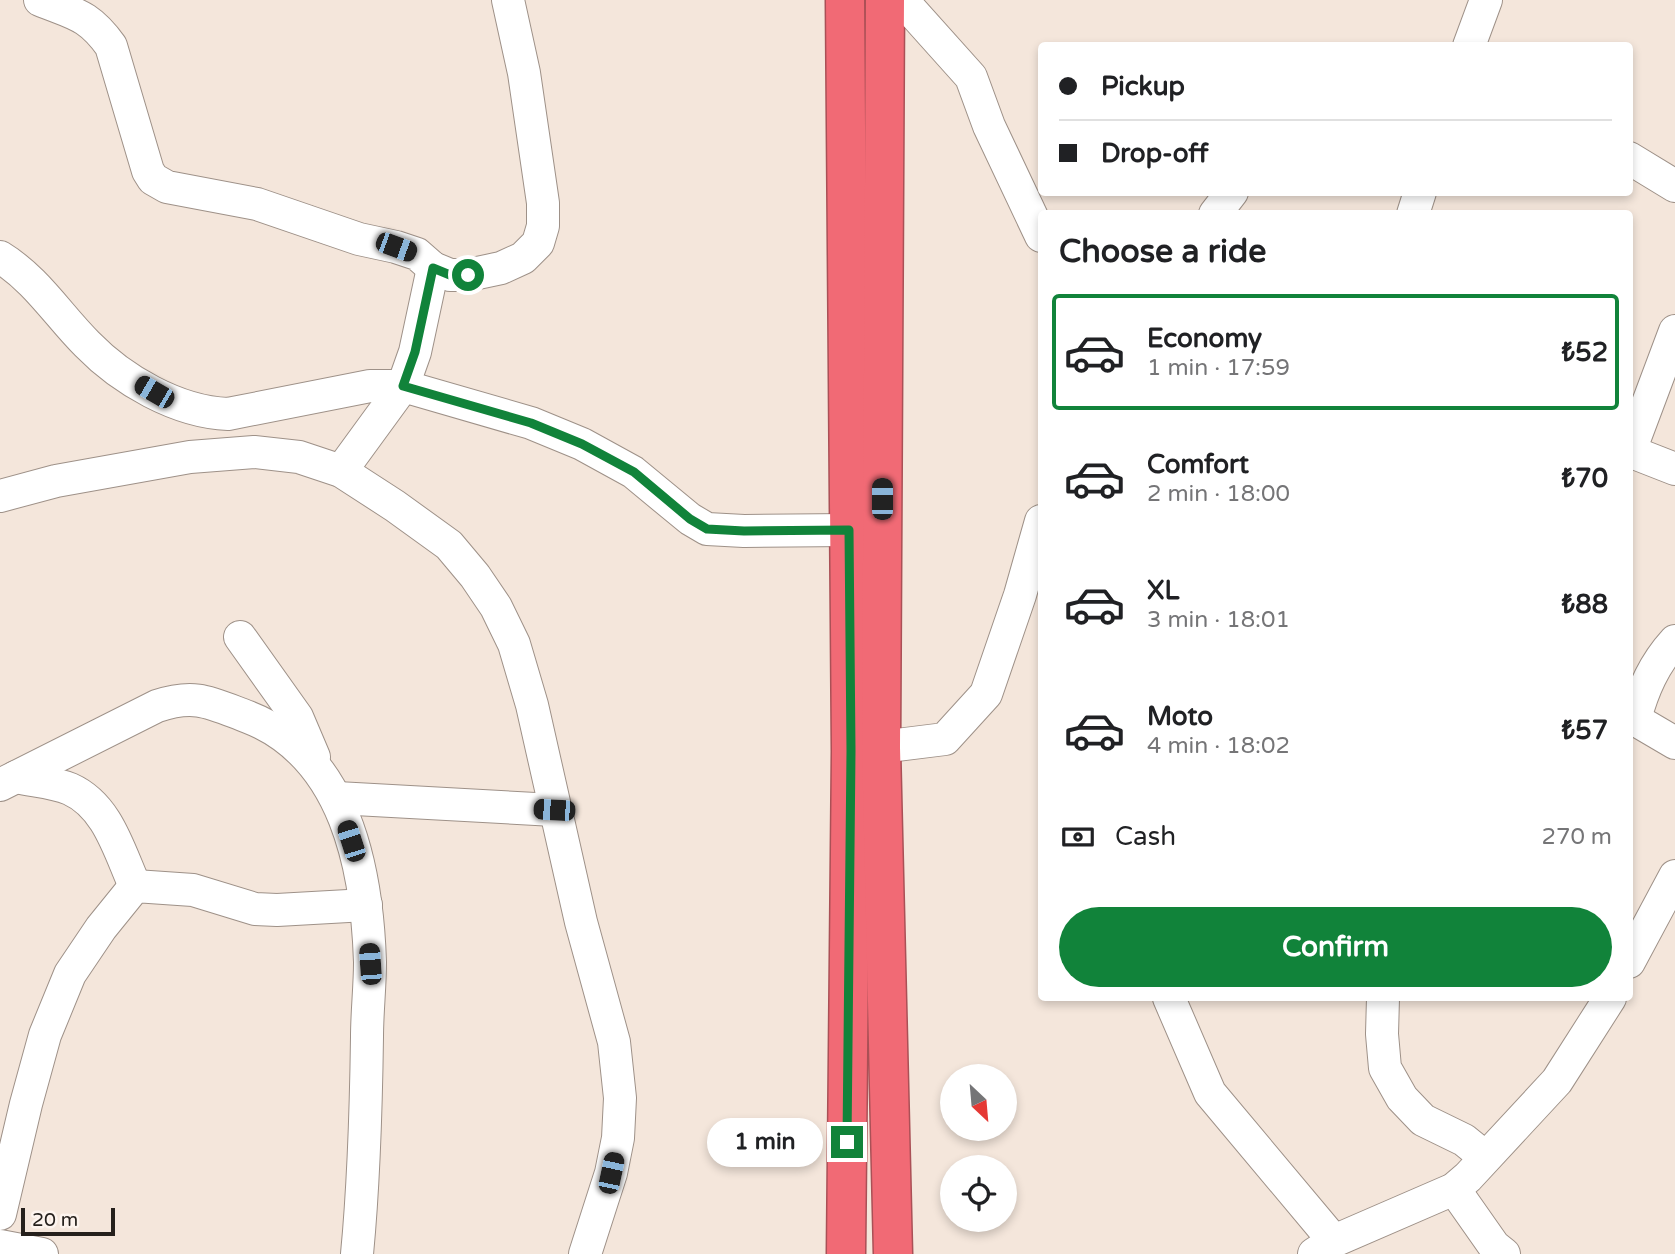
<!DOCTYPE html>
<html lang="en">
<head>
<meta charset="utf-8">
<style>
  body { margin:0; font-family:"Varela Round",sans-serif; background:#f2f2f2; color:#202124; height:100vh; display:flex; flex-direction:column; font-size:26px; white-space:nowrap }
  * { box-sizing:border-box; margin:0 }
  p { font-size:23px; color:#757577 }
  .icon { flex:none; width:38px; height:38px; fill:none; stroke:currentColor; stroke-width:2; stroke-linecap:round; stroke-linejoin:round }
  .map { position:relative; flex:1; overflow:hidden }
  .drawer { position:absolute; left:1038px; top:210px; width:595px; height:791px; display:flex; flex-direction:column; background:#fff; border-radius:7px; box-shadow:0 4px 10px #0003 }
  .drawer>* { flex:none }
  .banner { position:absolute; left:1038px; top:42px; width:595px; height:154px; border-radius:7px; box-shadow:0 4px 10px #0003; display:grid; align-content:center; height:154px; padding:0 21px; background:#fff }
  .needle { width:46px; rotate:154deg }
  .controls { position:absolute; left:940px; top:1064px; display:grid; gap:14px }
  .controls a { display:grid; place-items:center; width:77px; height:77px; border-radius:50%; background:#fff; box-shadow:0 4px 10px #0003; font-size:35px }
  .scale { position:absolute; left:21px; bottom:18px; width:94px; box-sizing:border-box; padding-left:7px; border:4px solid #25201c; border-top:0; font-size:19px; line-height:24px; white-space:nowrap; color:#25201c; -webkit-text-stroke:5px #fdf4ee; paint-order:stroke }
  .end { position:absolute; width:32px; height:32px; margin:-16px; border:9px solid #11833a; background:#fff; box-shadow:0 0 0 4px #fff }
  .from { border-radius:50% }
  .bubble { position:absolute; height:49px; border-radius:24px; background:#fff; box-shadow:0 4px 10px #0003; font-size:23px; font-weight:700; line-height:49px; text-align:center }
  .car { position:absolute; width:21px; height:42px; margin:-21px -10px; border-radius:9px; box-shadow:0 0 5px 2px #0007; background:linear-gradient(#222 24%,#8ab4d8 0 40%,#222 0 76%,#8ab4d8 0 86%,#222 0) }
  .banner b { display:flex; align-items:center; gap:24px; height:66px; font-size:26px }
  .banner b+b { border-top:2px solid #e0e0e0 }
  .banner i { width:18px; height:18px; background:#202124 }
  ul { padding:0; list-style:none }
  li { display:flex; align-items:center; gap:21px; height:116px; margin:0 14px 10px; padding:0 7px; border:4px solid transparent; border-radius:7px }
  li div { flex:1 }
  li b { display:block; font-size:26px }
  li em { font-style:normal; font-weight:700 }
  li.current { border-color:#11833a }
  li>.icon { width:63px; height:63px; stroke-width:1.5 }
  h2 { padding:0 21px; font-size:32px; line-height:84px }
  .pay { display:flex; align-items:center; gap:18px; height:77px; padding:0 21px; font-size:26px }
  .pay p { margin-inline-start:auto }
  .cta { display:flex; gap:14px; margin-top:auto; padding:14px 21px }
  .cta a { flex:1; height:80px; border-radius:42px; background:#11833a; color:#fff; font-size:28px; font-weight:700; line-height:80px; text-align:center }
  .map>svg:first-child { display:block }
</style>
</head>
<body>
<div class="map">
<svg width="1675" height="1254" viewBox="0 0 1675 1254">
  <rect width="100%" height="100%" fill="#f4e6db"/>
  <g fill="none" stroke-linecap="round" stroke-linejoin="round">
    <!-- street casing -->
    <g stroke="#9e9188" stroke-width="34">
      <g id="street">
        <path d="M40,0c34,14 48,14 71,46l37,125 5,8 14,8 90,17 102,35 37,8 21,7 16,14 17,7h18l33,-7 22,-10 15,-15 5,-17v-23l-19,-130 -16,-73"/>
        <polyline points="902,0 971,77 989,126 1041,236"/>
        <polyline points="1469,46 1486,0"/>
        <polyline points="1629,158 1675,186"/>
        <polyline points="1215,214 1232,192"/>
        <polyline points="1413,214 1420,192"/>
        <path d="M0,257c36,22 58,58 87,87 35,36 90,68 141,70l142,-28h33l128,37 51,21 51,28 57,47 17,10 37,2 105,-1"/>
        <polyline points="1629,451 1675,469"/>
        <polyline points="1630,451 1675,331"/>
        <polyline points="341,471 403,386 415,352 433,268"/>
        <polyline points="0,496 56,481 190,457 254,452 299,457 341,471 395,506 449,545 475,576 496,607 514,644 532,705 581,922 614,1042 620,1098 618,1138 611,1173 585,1254"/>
        <polyline points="240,637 297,717 314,757"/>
        <polyline points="1629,716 1675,743"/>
        <path d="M1635,719c8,-30 19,-55 40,-78"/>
        <polyline points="857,750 945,739 986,694 1020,595 1041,521"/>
        <path d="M16,777c17,4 38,5 54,12 38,17 49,62 65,97"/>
        <path d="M0,785l157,-79c39,-13 54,-3 91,11 98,38 119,152 122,245 0,25 -3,50 -3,75 -1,72 -3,145 -10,217"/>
        <polyline points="337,798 554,810"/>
        <polyline points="1629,962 1675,876"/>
        <polyline points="1169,998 1210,1093 1334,1241"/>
        <polyline points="1383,998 1382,1034 1385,1068 1402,1098 1423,1120 1464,1140 1485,1157"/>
        <polyline points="1454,1189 1494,1246 1504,1254"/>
        <polyline points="0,1214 26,1104 45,1035 70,974 101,928 135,886 193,890 255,909 277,910 366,905"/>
        <polyline points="0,1246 42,1254"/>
        <polyline points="1314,1254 1334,1241 1454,1189 1468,1177 1557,1081 1610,998"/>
      </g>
    </g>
    <!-- highway casing -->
    <g stroke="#aa5056" stroke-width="41">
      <g id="highway">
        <polyline points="845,0 851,751 846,1254"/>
        <polyline points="885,0 881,748 893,1254"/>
      </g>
    </g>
    <!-- street -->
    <use href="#street" stroke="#fff" stroke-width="32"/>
    <!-- highway -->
    <use href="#highway" stroke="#f16a75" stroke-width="38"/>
  </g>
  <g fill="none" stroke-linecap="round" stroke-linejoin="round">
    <!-- route -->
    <polyline stroke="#11833a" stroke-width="9" points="468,275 450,275 433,268 415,352 403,386 531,423 582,444 634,472 690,519 707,529 744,531 849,530 851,751 847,1142"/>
  </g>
</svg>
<div class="controls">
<a><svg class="needle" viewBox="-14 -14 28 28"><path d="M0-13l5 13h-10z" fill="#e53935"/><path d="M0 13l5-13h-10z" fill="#757577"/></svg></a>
<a><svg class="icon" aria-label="locate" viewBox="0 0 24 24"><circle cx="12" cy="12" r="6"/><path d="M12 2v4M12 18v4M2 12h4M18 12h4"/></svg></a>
</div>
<div class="scale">20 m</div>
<i class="end from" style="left:468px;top:275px"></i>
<i class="end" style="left:847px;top:1142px"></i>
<div class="bubble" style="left:707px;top:1118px;width:116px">1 min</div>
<i class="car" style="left:396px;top:247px;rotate:110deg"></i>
<i class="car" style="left:154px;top:392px;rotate:300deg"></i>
<i class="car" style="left:882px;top:499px;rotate:0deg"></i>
<i class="car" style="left:554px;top:810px;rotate:273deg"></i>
<i class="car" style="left:351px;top:841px;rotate:342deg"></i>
<i class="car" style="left:370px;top:964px;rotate:356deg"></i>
<i class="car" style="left:611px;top:1173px;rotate:12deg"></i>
<div class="banner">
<b><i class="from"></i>Pickup</b>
<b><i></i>Drop-off</b>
</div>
<section class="drawer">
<h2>Choose a ride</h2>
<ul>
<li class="current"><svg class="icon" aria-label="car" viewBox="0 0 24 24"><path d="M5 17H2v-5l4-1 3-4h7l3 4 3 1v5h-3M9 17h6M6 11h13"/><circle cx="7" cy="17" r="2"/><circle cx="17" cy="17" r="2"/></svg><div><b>Economy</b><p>1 min · 17:59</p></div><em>₺52</em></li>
<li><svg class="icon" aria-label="car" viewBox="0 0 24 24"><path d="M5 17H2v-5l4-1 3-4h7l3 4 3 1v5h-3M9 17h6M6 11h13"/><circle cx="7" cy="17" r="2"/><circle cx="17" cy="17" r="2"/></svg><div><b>Comfort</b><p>2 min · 18:00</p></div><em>₺70</em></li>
<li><svg class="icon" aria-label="car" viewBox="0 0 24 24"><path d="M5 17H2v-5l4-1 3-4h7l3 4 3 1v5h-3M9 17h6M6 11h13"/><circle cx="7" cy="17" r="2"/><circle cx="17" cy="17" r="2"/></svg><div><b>XL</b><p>3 min · 18:01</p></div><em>₺88</em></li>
<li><svg class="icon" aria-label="car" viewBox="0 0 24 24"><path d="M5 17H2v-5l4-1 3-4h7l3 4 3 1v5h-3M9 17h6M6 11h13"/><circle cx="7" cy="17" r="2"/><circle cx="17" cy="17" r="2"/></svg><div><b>Moto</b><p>4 min · 18:02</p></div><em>₺57</em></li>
</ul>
<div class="pay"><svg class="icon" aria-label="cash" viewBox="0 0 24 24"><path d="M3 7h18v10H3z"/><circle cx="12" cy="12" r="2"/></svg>Cash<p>270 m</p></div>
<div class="cta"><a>Confirm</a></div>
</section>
</div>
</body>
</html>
